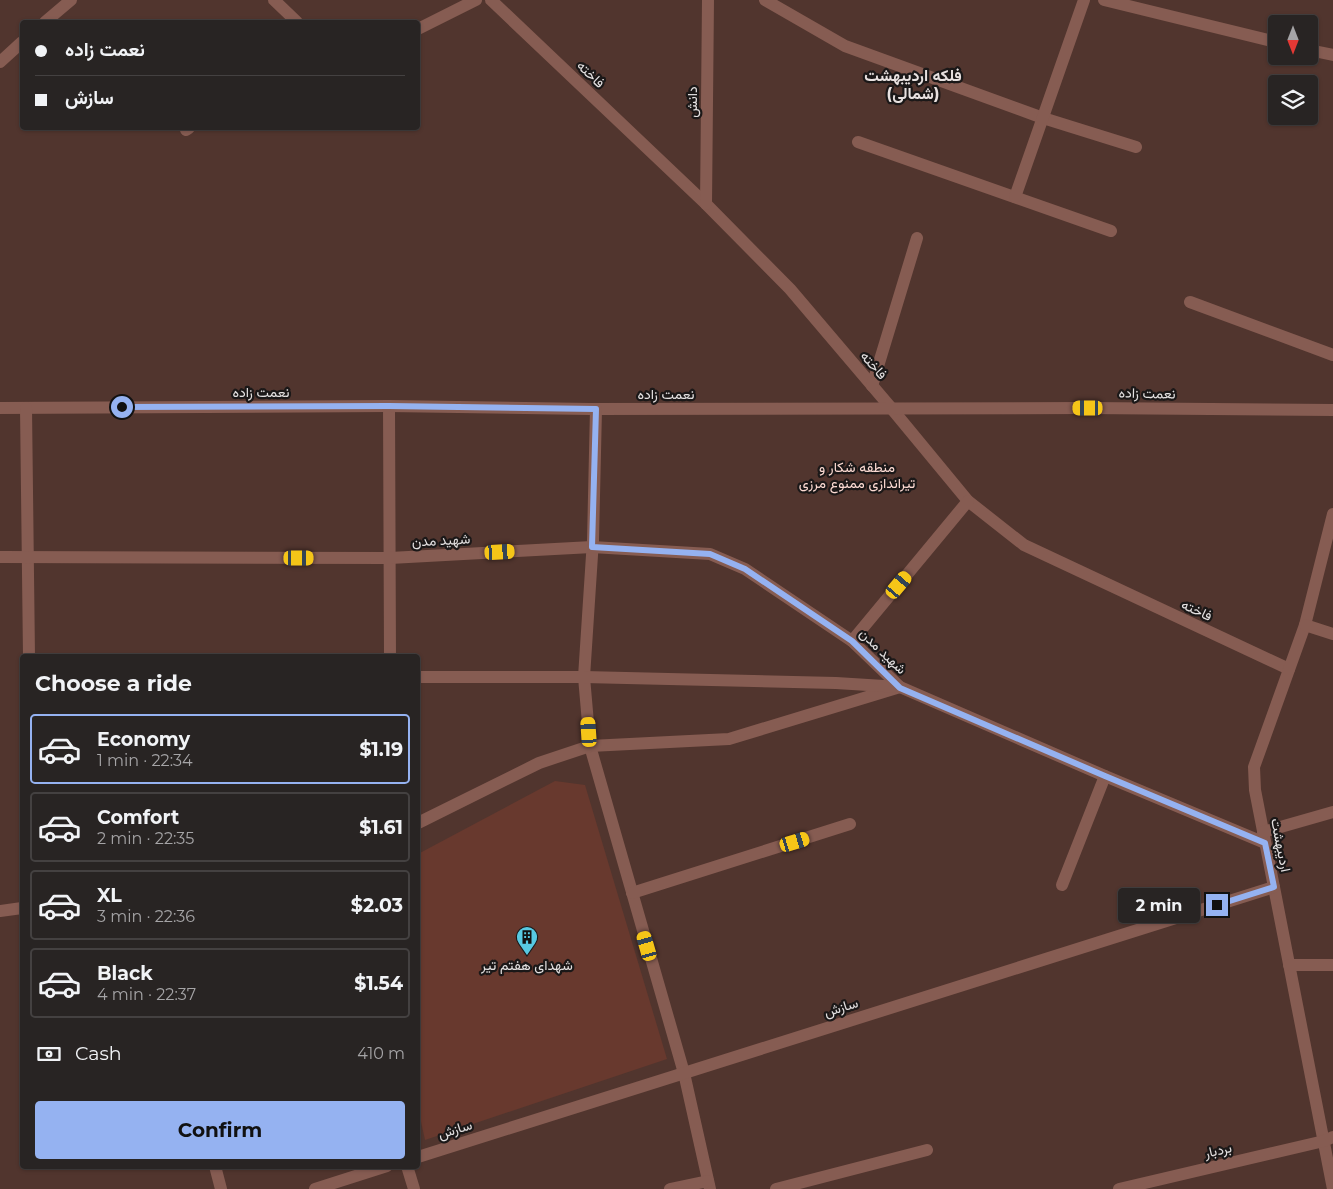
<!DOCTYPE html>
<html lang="en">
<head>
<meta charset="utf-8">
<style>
  body { margin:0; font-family:Montserrat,Vazirmatn,sans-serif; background:#302c2b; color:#f1f3f6; height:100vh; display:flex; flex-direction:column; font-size:19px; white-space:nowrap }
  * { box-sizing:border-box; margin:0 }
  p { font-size:16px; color:#a5a4a6 }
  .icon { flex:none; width:28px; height:28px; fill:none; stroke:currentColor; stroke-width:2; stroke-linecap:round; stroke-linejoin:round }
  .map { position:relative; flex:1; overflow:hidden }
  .side { position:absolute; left:20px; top:654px; width:400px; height:515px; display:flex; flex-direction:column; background:#282423; border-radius:5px; box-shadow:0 1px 4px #0004,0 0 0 1px #444141 }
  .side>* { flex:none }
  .hud { position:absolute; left:20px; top:20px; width:400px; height:110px; border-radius:5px; box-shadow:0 1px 4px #0004,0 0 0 1px #444141; display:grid; align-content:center; height:110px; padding:0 15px; background:#282423 }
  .needle { width:32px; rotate:180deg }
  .buttons { position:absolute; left:1268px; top:15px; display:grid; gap:10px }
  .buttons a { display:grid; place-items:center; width:50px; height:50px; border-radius:5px; background:#282423; box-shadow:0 1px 4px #0004,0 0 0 1px #444141; font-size:25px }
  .end { position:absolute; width:22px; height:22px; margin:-11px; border:6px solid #95b2f1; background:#111; box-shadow:0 0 0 2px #111 }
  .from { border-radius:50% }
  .bubble { position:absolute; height:35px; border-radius:5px; background:#282423; box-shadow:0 1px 4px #0004,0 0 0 1px #444141; font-size:16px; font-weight:700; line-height:35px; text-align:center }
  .car { position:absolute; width:15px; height:30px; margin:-15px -8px; border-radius:6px; box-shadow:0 0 4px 1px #0007; background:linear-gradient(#f5c518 24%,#345 0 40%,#f5c518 0 76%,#345 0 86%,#f5c518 0) }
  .hud b { display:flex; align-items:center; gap:18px; height:48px; font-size:19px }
  .hud b+b { border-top:1px solid #444141 }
  .hud i { width:12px; height:12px; background:#f1f3f6 }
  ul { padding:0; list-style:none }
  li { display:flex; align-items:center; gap:15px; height:70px; margin:0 10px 8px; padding:0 5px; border:2px solid #444141; border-radius:5px }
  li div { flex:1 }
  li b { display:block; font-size:19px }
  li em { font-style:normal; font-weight:700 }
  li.current { border-color:#95b2f1 }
  li>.icon { width:45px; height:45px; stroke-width:1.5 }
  h2 { padding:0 15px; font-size:22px; line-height:60px }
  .pay { display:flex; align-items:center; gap:12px; height:55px; padding:0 15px; font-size:19px }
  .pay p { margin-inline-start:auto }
  .action { display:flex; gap:10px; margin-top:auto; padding:10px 15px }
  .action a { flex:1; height:58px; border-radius:5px; background:#95b2f1; color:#111; font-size:20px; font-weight:700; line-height:58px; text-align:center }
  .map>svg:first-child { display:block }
</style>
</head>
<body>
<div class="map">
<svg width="1333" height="1189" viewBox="0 0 1333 1189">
  <rect width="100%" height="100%" fill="#35302f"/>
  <!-- green -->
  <path fill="#51352e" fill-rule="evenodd" d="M0,0h1333v1189h-1333zM22,22h396v106h-396zM1276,24h33v32h-33zM1276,84h33v32h-33zM22,656h396v510h-396z"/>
  <!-- building -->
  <polygon fill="#68392e" points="555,781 585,785 667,1059 425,1140 418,1108 418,854"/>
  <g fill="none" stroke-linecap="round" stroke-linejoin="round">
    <!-- minor -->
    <g stroke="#865c52" stroke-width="12">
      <polyline points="274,0 297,22"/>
      <polyline points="491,0 706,204 790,289 892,409 968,501 1024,545 1289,669"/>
      <polyline points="765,0 845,46 1043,118 1136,147"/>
      <polyline points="1104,0 1276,42"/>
      <polyline points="45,22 71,0"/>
      <polyline points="418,29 476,0"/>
      <polyline points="1309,50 1333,55"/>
      <polyline points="0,62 22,42"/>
      <polyline points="186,130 189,128"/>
      <polyline points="858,142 1111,231"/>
      <polyline points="1015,197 1084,0"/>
      <polyline points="706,204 708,0"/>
      <polyline points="1190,302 1333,355"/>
      <polyline points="872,386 917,238"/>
      <polyline points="389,406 390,656"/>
      <polyline points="0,408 389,406 590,409 1088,408 1333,410"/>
      <polyline points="26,408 29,656"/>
      <polyline points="596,409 593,540 584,677 590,746 684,1073 710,1189"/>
      <polyline points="1333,514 1305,625 1254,767 1255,790 1333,1189"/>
      <polyline points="0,557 390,558 592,547 710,554 745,569 852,641 900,687 729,739 590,746 539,763 418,823"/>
      <polyline points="1305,625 1333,634"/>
      <polyline points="852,641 968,501"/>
      <polyline points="418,677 584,677 836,683 900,687 1105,776 1265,843"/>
      <polyline points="1263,832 1333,812"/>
      <polyline points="1062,885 1105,776"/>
      <polyline points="632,893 850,824"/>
      <polyline points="0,911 22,908"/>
      <polyline points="1289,965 1333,965"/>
      <polyline points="418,1157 1274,887"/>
      <polyline points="215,1166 221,1189"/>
      <polyline points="407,1166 414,1189"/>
      <polyline points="315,1189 387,1166"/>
      <polyline points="670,1189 708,1181"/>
      <polyline points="776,1189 927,1150"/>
      <polyline points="1119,1189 1324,1141 1333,1137"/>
    </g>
  </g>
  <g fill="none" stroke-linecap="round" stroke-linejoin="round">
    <!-- route -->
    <polyline stroke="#95b2f1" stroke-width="6" points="122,407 389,406 596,409 592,547 710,554 745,569 852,641 900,688 1105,776 1265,843 1274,887 1217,905"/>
  </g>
  <!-- icons -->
  <defs>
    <g id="building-pin" transform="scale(1.125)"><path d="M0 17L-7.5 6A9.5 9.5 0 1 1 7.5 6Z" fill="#57c9e2" stroke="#1b1818"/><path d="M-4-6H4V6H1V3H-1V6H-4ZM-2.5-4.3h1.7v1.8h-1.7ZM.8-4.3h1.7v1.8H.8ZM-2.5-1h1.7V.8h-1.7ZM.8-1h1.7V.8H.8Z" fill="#111"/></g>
  </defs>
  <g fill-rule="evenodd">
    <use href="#building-pin" x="527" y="937"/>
  </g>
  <g text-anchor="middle" stroke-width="4.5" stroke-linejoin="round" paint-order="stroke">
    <!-- street labels -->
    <g font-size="14" fill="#e4e1e1" stroke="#1b1818">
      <text transform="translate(591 74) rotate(44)" y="5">فاخته</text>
      <text transform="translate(692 102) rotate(-90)" y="5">دانش</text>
      <text transform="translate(874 365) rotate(49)" y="5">فاخته</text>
      <text x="261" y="397">نعمت زاده</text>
      <text transform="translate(1147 393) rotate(1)" y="5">نعمت زاده</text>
      <text x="666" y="399">نعمت زاده</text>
      <text transform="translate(441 540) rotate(-3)" y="5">شهید مدن</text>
      <text transform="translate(1197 610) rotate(25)" y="5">فاخته</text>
      <text transform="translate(883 651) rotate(44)" y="5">شهید مدن</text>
      <text transform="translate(1281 845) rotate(79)" y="5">اردیبهشت</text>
      <text transform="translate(841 1007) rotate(-17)" y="5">سازش</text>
      <text transform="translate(455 1129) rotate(-17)" y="5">سازش</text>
      <text transform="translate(1218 1150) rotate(-13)" y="5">بردبار</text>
    </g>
    <!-- park labels -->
    <g font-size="14" fill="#fddbd3" stroke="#1b1818">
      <text x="857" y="472">منطقه شکار و<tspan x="857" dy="16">تیراندازی ممنوع مرزی</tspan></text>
    </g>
    <!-- poi labels -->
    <g font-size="14" fill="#e4e1e1" stroke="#1b1818">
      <text x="527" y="970">شهدای هفتم تیر</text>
    </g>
    <!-- quarter labels -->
    <g font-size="16" font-weight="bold" fill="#e8e1e0" stroke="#1b1818">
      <text x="913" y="81">فلکه اردیبهشت<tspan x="913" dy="18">(شمالی)</tspan></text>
    </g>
  </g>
</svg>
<div class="buttons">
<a><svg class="needle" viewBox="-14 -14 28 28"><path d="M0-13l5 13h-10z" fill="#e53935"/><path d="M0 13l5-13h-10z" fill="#a5a4a6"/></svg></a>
<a><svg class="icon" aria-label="layers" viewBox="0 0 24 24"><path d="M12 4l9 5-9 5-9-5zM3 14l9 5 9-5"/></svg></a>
</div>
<i class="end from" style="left:122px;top:407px"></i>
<i class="end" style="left:1217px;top:905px"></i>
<div class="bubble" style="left:1118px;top:888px;width:82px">2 min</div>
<i class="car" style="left:1088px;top:408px;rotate:270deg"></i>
<i class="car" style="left:500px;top:552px;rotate:87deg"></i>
<i class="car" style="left:299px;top:558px;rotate:90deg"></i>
<i class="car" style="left:899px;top:585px;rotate:40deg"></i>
<i class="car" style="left:589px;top:732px;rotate:356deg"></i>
<i class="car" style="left:795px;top:842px;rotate:73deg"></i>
<i class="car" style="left:647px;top:946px;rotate:344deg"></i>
<div class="hud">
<b><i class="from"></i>نعمت زاده</b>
<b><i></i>سازش</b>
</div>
<section class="side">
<h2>Choose a ride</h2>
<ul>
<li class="current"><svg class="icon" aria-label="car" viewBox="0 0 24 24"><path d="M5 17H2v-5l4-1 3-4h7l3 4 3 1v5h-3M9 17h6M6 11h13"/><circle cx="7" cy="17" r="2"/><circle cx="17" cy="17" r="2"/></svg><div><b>Economy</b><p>1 min · 22:34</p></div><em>$1.19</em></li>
<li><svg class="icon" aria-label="car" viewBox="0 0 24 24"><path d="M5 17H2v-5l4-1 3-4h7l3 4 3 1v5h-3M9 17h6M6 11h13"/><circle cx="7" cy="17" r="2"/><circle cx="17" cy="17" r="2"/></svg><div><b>Comfort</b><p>2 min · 22:35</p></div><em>$1.61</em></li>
<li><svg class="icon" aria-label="car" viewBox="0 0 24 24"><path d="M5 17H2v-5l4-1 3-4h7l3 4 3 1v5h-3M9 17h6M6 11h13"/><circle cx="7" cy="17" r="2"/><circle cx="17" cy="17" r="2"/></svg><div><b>XL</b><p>3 min · 22:36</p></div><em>$2.03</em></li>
<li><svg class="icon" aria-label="car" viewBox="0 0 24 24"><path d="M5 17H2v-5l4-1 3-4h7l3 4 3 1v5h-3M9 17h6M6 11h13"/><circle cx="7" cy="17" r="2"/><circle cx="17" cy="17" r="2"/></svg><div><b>Black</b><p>4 min · 22:37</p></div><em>$1.54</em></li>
</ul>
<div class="pay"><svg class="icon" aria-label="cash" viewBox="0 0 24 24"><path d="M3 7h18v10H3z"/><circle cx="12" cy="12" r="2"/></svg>Cash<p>410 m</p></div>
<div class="action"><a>Confirm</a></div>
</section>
</div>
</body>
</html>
